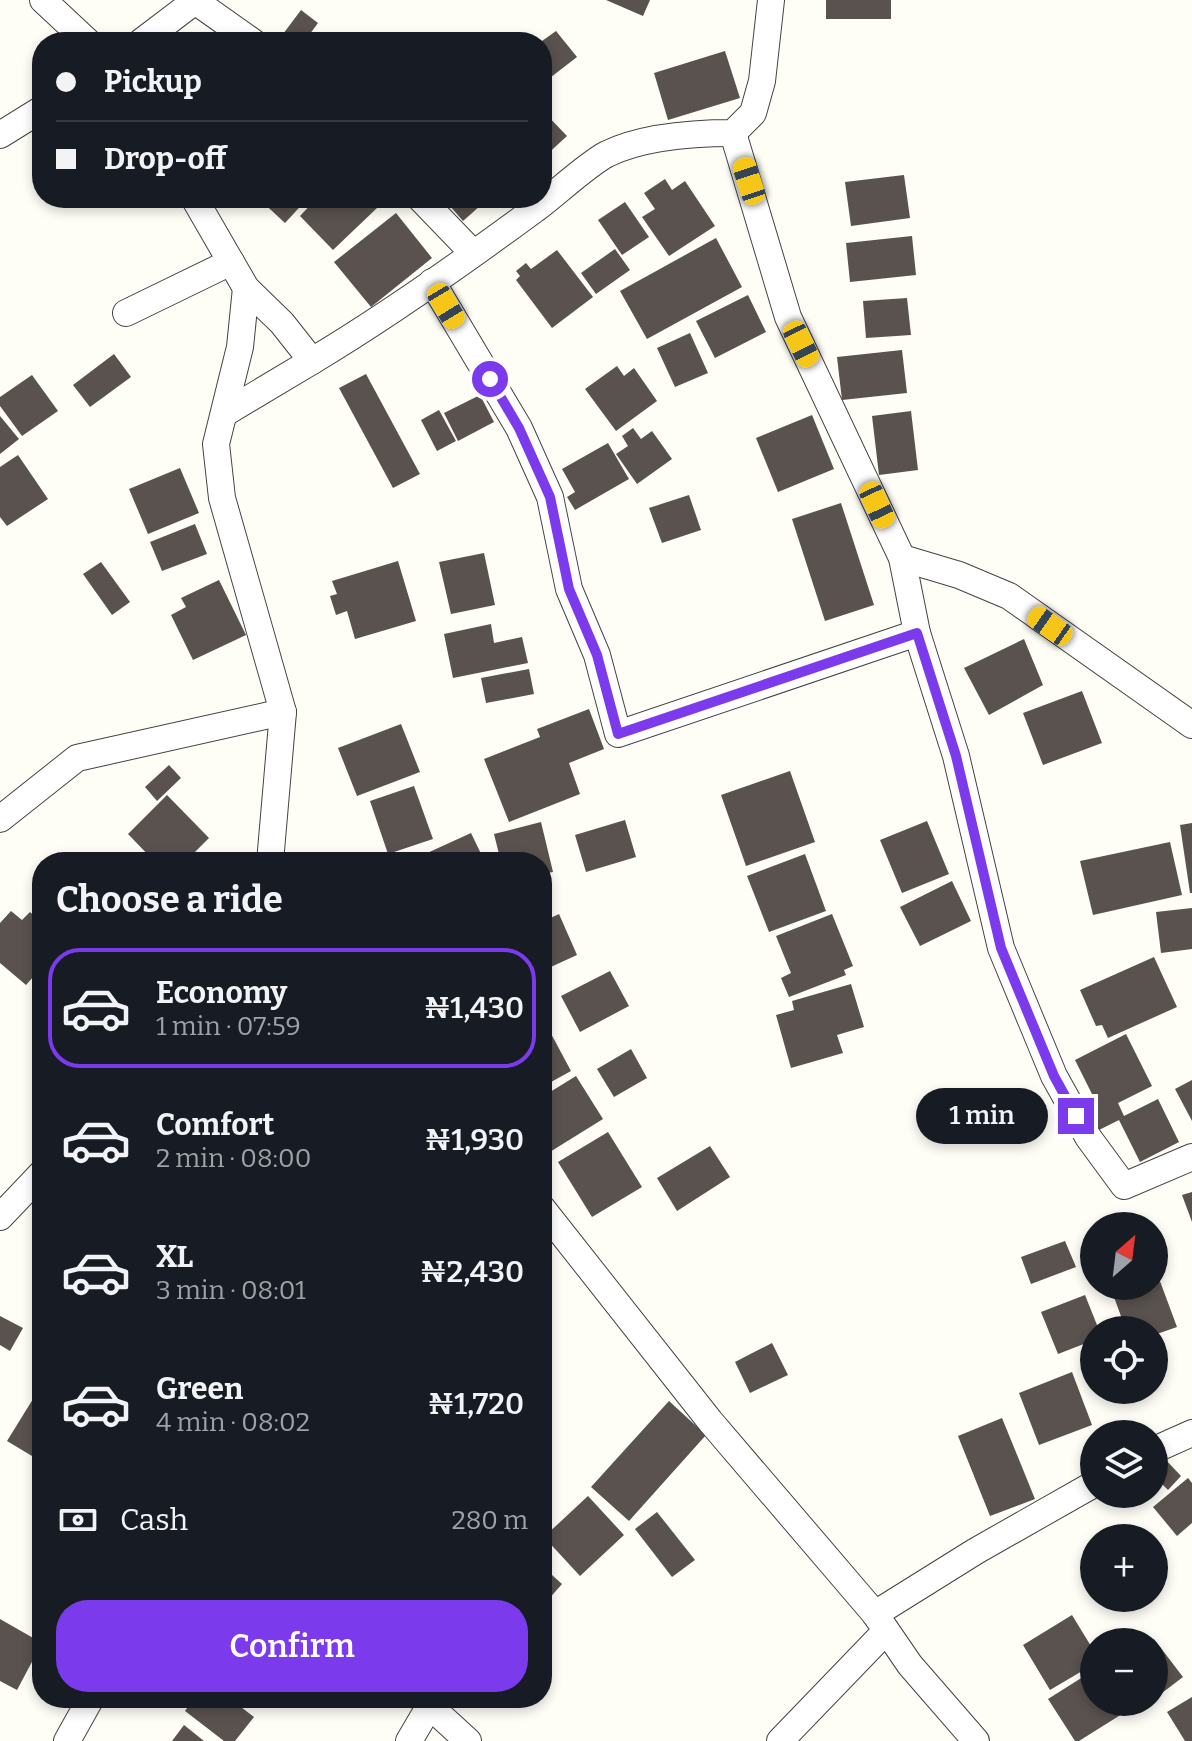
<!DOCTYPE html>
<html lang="en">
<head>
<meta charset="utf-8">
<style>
  body { margin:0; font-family:Bitter,serif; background:#20242c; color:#f1f3f6; height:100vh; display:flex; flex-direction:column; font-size:30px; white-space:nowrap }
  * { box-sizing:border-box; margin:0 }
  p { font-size:26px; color:#9ea1a6 }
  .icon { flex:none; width:44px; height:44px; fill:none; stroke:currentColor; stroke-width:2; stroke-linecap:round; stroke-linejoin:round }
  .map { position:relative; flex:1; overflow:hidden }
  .drawer { position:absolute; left:32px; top:852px; width:520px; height:856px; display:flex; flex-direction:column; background:#171b24; border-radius:32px; box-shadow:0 4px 12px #0003 }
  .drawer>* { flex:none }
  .hud { position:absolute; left:32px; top:32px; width:520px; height:176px; border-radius:32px; box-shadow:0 4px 12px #0003; display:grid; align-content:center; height:176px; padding:0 24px; background:#171b24 }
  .needle { width:52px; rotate:28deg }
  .fabs { position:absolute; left:1080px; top:1212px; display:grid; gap:16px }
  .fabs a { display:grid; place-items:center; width:88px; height:88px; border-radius:50%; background:#171b24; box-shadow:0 4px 12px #0003; font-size:40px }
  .end { position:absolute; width:36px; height:36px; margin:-18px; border:10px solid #7c3aed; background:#fff; box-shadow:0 0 0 4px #fff }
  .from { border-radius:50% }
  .bubble { position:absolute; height:56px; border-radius:28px; background:#171b24; box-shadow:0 4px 12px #0003; font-size:26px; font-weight:600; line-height:56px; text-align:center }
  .car { position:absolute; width:24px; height:48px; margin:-24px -12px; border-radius:10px; box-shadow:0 0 6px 2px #0007; background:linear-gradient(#f5c518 24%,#345 0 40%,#f5c518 0 76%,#345 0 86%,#f5c518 0) }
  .hud b { display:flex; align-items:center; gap:28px; height:76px; font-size:30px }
  .hud b+b { border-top:2px solid #363941 }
  .hud i { width:20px; height:20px; background:#f1f3f6 }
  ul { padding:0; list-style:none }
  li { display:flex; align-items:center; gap:24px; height:120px; margin:0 16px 12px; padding:0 8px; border:4px solid transparent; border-radius:32px }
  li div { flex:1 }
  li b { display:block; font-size:30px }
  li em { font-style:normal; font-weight:600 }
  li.on { border-color:#7c3aed }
  li>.icon { width:72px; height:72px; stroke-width:1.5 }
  h2 { padding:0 24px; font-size:36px; line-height:96px }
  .pay { display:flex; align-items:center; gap:20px; height:88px; padding:0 24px; font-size:30px }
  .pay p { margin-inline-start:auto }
  .cta { display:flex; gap:16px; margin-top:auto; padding:16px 24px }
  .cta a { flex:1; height:92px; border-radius:32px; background:#7c3aed; color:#fff; font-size:32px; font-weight:600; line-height:92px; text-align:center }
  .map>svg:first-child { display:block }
</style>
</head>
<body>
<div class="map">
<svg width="1192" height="1741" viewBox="0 0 1192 1741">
  <rect width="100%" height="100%" fill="#fefdf6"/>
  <!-- building -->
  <g fill="#59524e">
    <polygon points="606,0 650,0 643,16"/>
    <rect x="826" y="0" width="65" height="19"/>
    <polygon points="301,10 318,23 304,42 277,42"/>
    <polygon points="556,31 577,57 542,84 542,41"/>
    <polygon points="725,51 740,98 668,120 654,73"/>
    <polygon points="542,110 567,136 542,159"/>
    <polygon points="904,175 910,218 851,226 845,182"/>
    <polygon points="665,179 672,190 685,181 715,226 669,256 642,217 655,209 644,193"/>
    <polygon points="258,198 308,198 285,223"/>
    <polygon points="317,198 367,198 377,208 333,250 300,216"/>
    <polygon points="443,198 489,198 463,221"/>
    <polygon points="625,202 649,237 622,255 598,220"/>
    <polygon points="396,213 432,258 371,307 334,262"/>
    <polygon points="912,236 916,275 850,282 846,243"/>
    <polygon points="716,238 742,287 647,339 620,291"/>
    <polygon points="615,249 630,270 596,294 581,273"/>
    <polygon points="557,250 593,297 552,328 516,280 520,276 516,271 526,263 531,269"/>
    <polygon points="748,295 766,332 715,358 696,321"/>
    <polygon points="907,298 911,335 866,338 863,301"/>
    <polygon points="690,333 708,373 675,387 657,348"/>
    <polygon points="902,350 907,393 842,400 837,357"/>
    <polygon points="114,354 131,377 90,407 73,385"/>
    <polygon points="617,366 624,376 634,368 657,401 616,431 585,389"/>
    <polygon points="366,374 420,474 393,488 339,388"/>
    <polygon points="32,375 58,411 22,436 0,406 0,397"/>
    <polygon points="480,395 494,422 458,441 444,413"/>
    <polygon points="439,410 456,441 437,451 421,420"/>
    <polygon points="911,411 918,470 879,475 872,416"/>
    <polygon points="812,415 834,469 778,492 756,438"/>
    <polygon points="0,416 19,439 0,454"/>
    <polygon points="633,428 641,439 652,431 672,459 637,484 616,454 628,446 622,436"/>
    <polygon points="608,443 629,479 575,510 567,497 575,492 562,469"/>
    <polygon points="18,455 48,499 7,526 0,517 0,467"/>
    <polygon points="180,468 199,513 148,534 129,489"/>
    <polygon points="689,495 701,530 662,543 649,508"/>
    <polygon points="841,503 874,605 825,621 792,519"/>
    <polygon points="195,524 207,554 162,571 150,542"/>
    <polygon points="484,553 495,605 451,614 439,562"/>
    <polygon points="398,561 416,621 355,639 347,611 336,615 330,596 337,594 332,581"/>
    <polygon points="101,562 130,602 112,615 83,574"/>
    <polygon points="219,580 246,635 193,660 171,615 186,607 181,598"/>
    <polygon points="491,624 494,643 522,637 528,663 453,678 444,634"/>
    <polygon points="1024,639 1043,685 989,715 964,668"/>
    <polygon points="529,669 534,694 486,703 481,678"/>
    <polygon points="1082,691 1102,743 1043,765 1023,713"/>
    <polygon points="589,709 604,749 569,763 580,794 509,822 484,759 540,737 537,729"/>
    <polygon points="401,724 420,772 357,796 338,748"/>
    <polygon points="169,765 181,778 157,801 145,787"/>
    <polygon points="790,771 815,842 746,866 721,795"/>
    <polygon points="414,786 433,839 388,854 370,801"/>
    <polygon points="167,795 209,838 185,862 155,862 128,834"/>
    <polygon points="625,820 636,857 586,872 575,835"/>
    <polygon points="927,821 949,874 902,893 880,840"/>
    <polygon points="541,822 553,872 542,874 542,862 501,862 494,834"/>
    <polygon points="1192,823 1192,893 1190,893 1180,825"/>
    <polygon points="471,833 485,862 428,862 425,854"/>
    <polygon points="1170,842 1182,895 1093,915 1080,861"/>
    <polygon points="805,854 826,911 769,932 747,876"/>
    <polygon points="952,881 971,921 920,946 900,907"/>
    <polygon points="1192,908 1192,949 1161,953 1156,912"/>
    <polygon points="11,911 22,920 30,912 42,923 42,967 26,985 0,963 0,923"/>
    <polygon points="559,914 577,955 542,971 542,922"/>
    <polygon points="832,914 853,966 844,970 846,975 789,997 781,978 791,973 776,936"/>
    <polygon points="1154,957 1177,1007 1108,1038 1102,1025 1096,1026 1080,990"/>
    <polygon points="610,971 629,1006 580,1032 561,996"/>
    <polygon points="851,984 864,1027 837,1035 843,1053 791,1068 776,1015 794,1010 792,1001"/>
    <polygon points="548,1028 571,1071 542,1087 542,1032"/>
    <polygon points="1126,1034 1152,1086 1118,1103 1124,1116 1158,1099 1179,1142 1140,1162 1119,1120 1093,1133 1083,1114 1098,1106 1075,1060"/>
    <polygon points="631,1049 647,1078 614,1097 597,1069"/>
    <polygon points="576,1076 603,1119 545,1155 542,1150 542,1097"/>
    <polygon points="1192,1080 1192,1121 1175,1089"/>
    <polygon points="608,1132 642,1187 592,1217 558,1162"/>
    <polygon points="710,1146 730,1177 677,1211 657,1178"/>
    <polygon points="1192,1192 1192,1222 1182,1195"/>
    <polygon points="1065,1241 1076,1267 1031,1284 1021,1257"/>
    <polygon points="1154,1265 1177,1327 1154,1335 1154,1330 1126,1330 1110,1286 1154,1286"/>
    <polygon points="1085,1295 1099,1330 1094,1330 1094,1340 1058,1354 1041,1312"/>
    <polygon points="0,1316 23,1328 10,1351 0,1345"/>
    <polygon points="772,1343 788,1375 750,1393 735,1362"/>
    <polygon points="1072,1372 1092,1425 1039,1445 1019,1393"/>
    <polygon points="33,1399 42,1405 42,1462 7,1441"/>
    <polygon points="669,1401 706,1435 629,1521 591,1487"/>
    <polygon points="1002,1418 1035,1499 990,1516 958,1436"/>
    <polygon points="1164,1458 1181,1476 1168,1490 1154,1476 1154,1468"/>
    <polygon points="1188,1478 1192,1483 1192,1523 1177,1536 1153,1507"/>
    <polygon points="588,1496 624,1535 580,1576 544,1537"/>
    <polygon points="657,1512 695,1560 672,1577 635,1529"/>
    <polygon points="542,1566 562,1584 547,1601 542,1597"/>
    <polygon points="1072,1615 1094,1651 1094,1664 1050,1690 1023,1645"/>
    <polygon points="0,1619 42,1643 17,1690 0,1681"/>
    <polygon points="1154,1639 1183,1677 1154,1699 1154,1642 1149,1642"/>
    <polygon points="1094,1670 1094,1702 1115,1702 1122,1714 1079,1741 1075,1741 1048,1699"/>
    <polygon points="1192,1697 1192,1741 1185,1741 1167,1712"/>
    <polygon points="194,1698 229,1698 254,1717 235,1741 224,1741 185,1711"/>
    <polygon points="184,1725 204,1741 172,1741"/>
  </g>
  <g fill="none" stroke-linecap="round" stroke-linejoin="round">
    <!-- street casing -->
    <g stroke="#444" stroke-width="28">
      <g id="street">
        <polyline points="43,0 88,42"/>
        <polyline points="141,42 195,1 253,42"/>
        <polyline points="733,133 788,317 902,558 917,633 956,756 1001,948 1054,1076 1088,1137 1124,1186 1192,1157"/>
        <polyline points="0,135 42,109"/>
        <path d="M194,198l52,90 36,35 30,38c77,-46 150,-98 222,-151 21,-15 52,-45 73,-56 35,-17 87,-21 126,-21l20,-20 9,-32 9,-81"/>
        <polyline points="420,198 473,253"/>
        <polyline points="432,282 519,428 550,497 569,589 597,655 618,734 917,633"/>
        <polyline points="246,288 240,347 216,444 222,498 283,712 270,862"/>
        <polyline points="126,313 231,262"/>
        <polyline points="225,413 312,361"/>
        <polyline points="902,558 959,575 1009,596 1192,725"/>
        <polyline points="0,819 77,758 283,712"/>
        <polyline points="542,1208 710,1421 875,1614 910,1665 976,1741"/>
        <polyline points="0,1217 42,1173"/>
        <polyline points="1154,1450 1192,1433"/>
        <polyline points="875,1614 976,1551 1094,1484"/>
        <polyline points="421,1698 468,1741"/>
        <polyline points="67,1741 91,1698"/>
        <polyline points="409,1741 429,1707"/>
        <polyline points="780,1741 886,1631"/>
      </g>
    </g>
    <!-- street -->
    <use href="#street" stroke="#fff" stroke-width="26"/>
  </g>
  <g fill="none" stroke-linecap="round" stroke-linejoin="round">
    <!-- route -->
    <polyline stroke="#7c3aed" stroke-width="10" points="490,379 519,428 550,497 569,589 597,655 618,734 917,633 956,756 1001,948 1054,1076 1076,1116"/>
  </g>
</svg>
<div class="fabs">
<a><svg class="needle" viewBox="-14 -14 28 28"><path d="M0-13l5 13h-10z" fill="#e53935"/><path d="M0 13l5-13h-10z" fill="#9ea1a6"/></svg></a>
<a><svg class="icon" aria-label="locate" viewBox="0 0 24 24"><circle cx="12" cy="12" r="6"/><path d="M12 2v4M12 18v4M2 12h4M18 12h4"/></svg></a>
<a><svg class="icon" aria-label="layers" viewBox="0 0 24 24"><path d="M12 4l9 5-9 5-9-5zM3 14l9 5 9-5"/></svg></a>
<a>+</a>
<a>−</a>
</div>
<i class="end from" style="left:490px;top:379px"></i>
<i class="end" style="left:1076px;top:1116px"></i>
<div class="bubble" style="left:916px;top:1088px;width:132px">1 min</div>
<i class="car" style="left:749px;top:181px;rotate:342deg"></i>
<i class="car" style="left:446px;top:306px;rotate:149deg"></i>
<i class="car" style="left:801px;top:344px;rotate:154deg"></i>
<i class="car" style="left:877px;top:505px;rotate:155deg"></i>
<i class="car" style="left:1050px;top:626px;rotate:305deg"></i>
<div class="hud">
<b><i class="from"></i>Pickup</b>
<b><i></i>Drop-off</b>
</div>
<section class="drawer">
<h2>Choose a ride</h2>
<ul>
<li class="on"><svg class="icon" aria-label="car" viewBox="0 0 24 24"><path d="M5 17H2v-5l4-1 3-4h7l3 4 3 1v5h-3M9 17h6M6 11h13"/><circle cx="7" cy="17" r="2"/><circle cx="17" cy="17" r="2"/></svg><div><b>Economy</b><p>1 min · 07:59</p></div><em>₦1,430</em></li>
<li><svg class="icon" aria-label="car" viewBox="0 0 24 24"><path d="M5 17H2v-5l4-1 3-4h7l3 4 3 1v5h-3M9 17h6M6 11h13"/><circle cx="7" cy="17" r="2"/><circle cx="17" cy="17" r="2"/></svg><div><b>Comfort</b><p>2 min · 08:00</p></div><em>₦1,930</em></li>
<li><svg class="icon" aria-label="car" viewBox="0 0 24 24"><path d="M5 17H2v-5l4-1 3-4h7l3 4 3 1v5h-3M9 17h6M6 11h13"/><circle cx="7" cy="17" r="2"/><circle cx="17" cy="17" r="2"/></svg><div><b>XL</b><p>3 min · 08:01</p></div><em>₦2,430</em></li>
<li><svg class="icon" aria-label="car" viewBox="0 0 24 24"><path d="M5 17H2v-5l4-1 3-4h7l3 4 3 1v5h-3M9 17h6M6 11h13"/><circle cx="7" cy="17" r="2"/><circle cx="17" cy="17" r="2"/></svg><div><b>Green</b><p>4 min · 08:02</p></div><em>₦1,720</em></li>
</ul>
<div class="pay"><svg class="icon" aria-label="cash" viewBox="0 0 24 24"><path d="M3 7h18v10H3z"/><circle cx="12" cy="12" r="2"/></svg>Cash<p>280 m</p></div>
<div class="cta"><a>Confirm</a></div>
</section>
</div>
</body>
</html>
